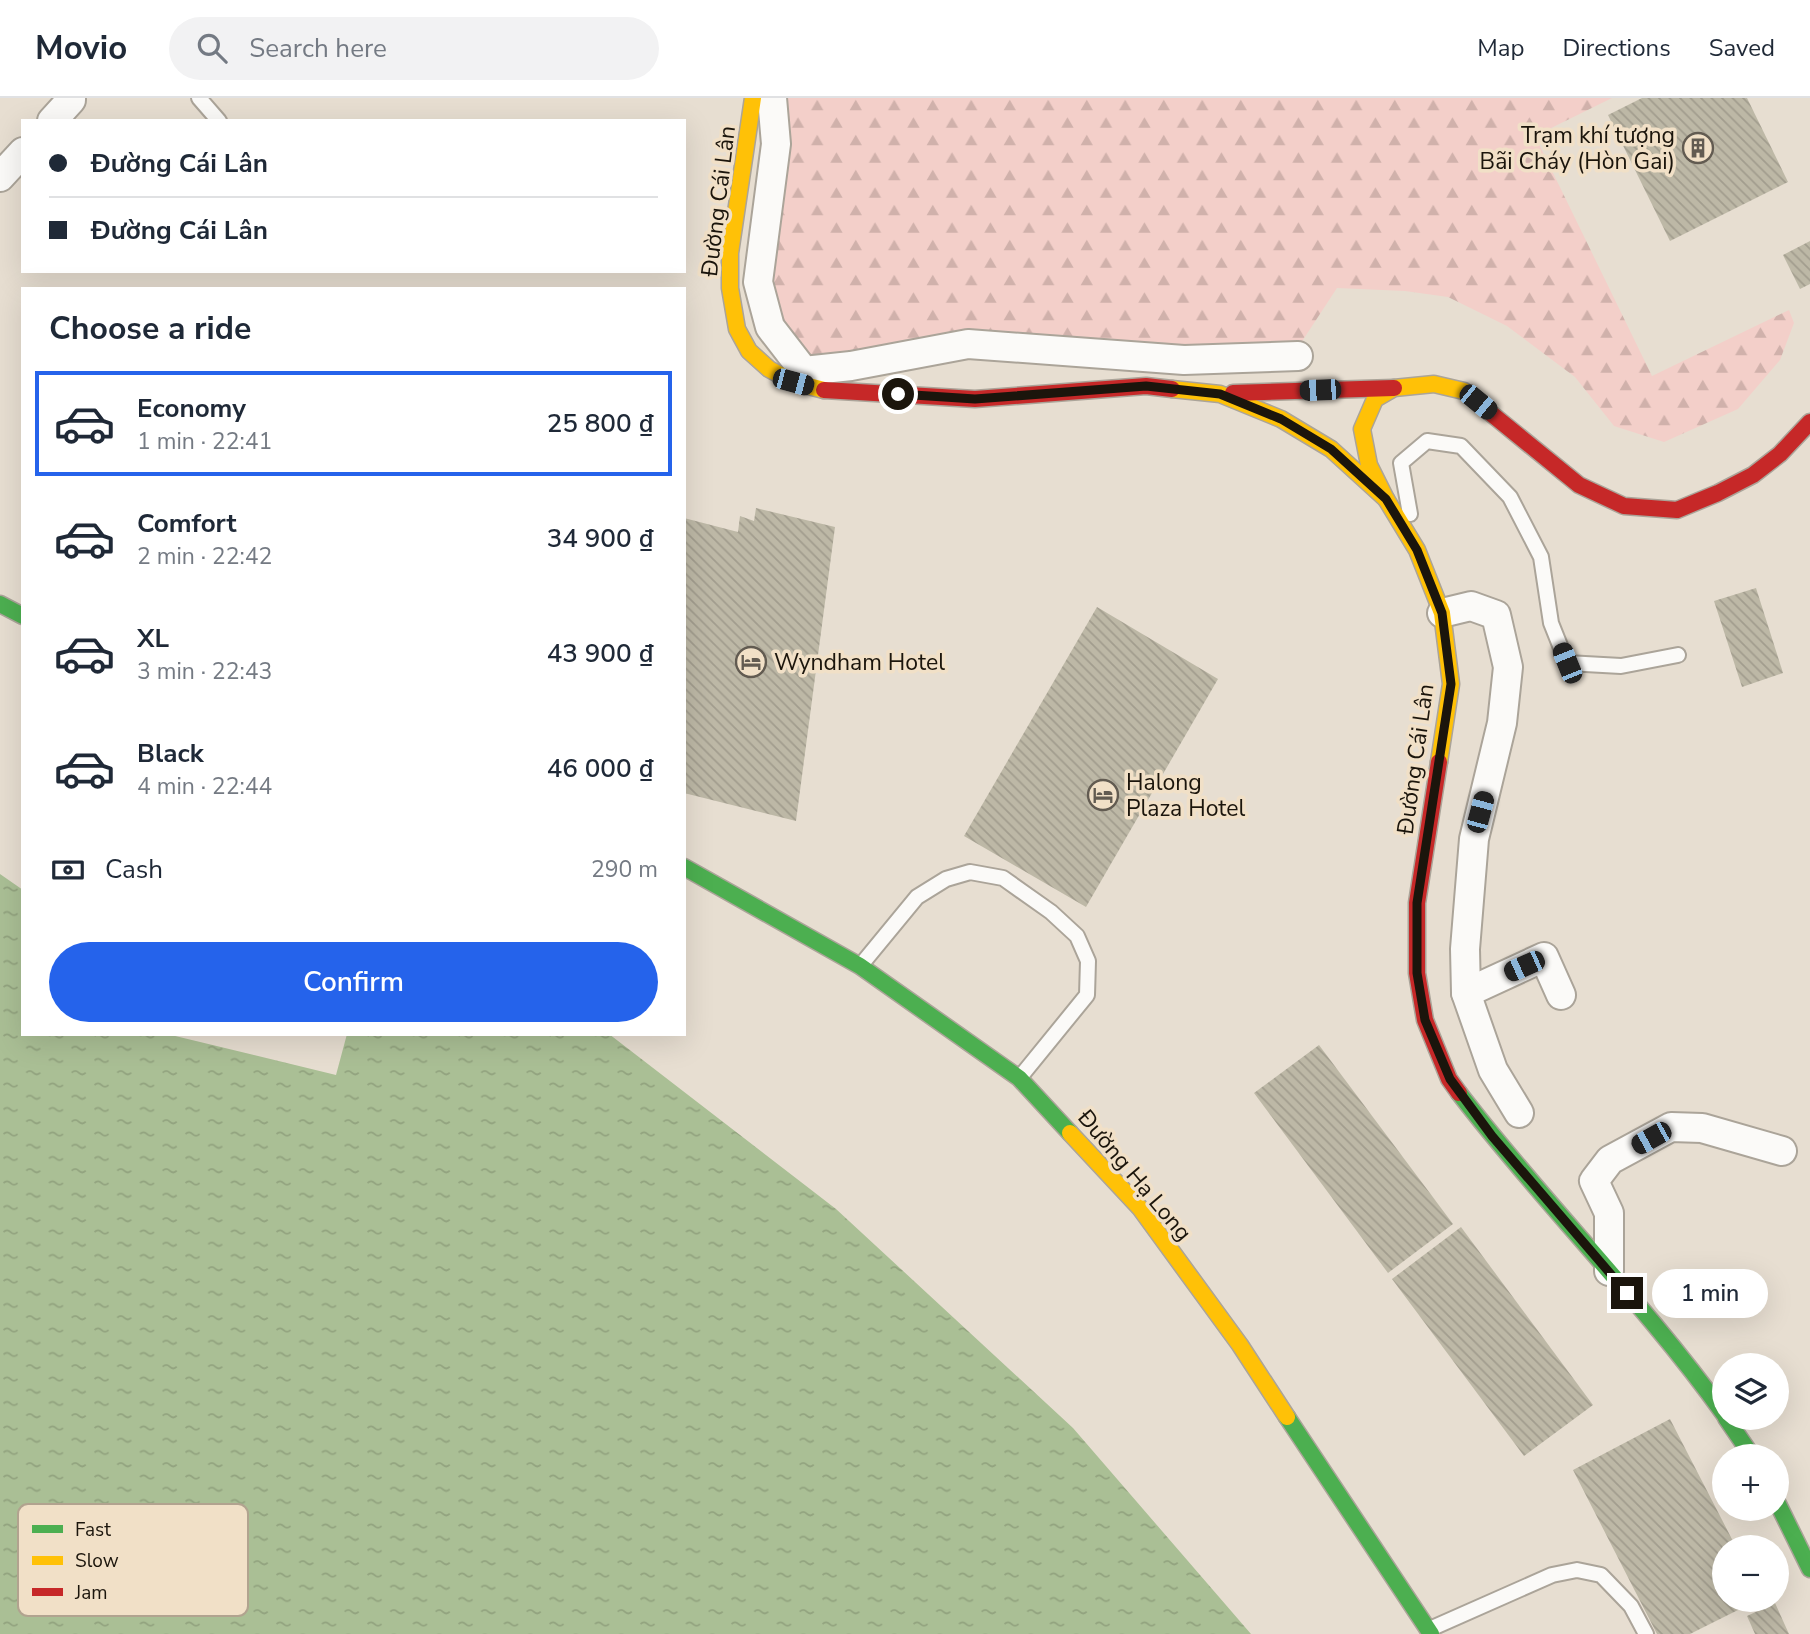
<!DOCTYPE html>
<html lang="en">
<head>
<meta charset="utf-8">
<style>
  body { margin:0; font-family:"Nunito Sans",sans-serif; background:#f2f2f3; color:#1f2937; height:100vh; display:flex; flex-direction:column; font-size:26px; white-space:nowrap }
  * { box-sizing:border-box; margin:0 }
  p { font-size:23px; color:#747a83 }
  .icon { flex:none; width:38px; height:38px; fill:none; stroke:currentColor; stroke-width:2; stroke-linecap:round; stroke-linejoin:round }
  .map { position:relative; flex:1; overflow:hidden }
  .panel { position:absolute; left:21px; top:189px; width:665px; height:749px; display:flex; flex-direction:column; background:#fff; border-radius:0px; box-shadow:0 7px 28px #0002 }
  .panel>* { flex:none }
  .top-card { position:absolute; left:21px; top:21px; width:665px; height:154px; border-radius:0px; box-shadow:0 7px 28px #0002; display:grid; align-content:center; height:154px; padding:0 28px; background:#fff }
  .fabs { position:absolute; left:1712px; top:1255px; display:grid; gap:14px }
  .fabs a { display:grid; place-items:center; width:77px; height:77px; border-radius:50%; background:#fff; box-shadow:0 7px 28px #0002; font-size:35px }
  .end { position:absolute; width:32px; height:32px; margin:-16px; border:9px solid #1b150c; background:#fff; box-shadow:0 0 0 4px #fff }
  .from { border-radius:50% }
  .bubble { position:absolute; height:49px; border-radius:24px; background:#fff; box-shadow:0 7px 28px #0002; font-size:23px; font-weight:600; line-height:49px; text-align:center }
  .car { position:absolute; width:21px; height:42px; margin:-21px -10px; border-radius:9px; box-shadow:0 0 5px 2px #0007; background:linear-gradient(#222 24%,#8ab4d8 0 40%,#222 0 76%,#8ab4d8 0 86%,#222 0) }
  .top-card b { display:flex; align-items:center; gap:24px; height:66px; font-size:26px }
  .top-card b+b { border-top:2px solid #e0e1e3 }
  .top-card i { width:18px; height:18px; background:#1f2937 }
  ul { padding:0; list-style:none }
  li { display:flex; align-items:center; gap:21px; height:105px; margin:0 14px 10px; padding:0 14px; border:4px solid transparent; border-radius:0px }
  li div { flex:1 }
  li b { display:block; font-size:26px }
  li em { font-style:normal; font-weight:600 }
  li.active { border-color:#2563eb }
  li>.icon { width:63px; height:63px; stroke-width:1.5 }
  h2 { padding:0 28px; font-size:32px; line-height:84px }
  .pay { display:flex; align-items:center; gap:18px; height:77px; padding:0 28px; font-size:26px }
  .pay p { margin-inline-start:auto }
  .action { display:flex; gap:14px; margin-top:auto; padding:14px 28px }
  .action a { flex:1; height:80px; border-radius:42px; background:#2563eb; color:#fff; font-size:28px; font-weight:600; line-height:80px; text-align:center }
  header { display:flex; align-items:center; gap:42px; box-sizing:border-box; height:98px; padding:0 35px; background:#fff; border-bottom:2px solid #e0e1e3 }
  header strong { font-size:33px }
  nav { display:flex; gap:38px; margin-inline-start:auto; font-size:24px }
  .search { width:490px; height:63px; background:#f2f2f3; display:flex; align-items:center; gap:18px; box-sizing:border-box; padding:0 24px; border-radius:38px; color:#747a83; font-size:26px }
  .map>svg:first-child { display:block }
</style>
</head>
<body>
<header>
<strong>Movio</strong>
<div class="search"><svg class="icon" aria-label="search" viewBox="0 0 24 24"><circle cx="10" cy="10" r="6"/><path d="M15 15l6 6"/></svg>Search here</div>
<nav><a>Map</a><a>Directions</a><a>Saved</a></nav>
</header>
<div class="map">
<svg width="1810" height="1536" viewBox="0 0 1810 1536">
  <defs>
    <pattern id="forest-firs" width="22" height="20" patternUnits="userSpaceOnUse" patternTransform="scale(1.75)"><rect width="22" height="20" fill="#f3cfc9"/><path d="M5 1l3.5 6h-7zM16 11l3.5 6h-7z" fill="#d0b1ab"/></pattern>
    <pattern id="water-ripples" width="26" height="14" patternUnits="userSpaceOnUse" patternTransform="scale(1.75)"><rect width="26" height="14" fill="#aabf95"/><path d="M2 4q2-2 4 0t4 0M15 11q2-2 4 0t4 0" fill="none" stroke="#92a37f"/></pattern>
    <pattern id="building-back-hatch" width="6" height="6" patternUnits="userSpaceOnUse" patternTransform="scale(1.75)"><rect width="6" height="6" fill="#bdb8a6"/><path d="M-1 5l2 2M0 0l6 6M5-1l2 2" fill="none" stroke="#a29d8e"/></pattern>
  </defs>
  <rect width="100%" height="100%" fill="#e7ded1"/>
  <!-- forest -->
  <polygon fill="url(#forest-firs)" points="779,0 1612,0 1535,38 1652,278 1789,212 1794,225 1780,262 1738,311 1664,344 1614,328 1575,279 1507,228 1448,199 1405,193 1337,190 1297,251 1195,253 1092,244 809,267 778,229 765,187"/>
  <!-- water -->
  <polygon fill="url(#water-ripples)" points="0,776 23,792 23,936 167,936 336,977 347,936 609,936 836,1111 1073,1330 1251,1536 0,1536"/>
  <!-- building -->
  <g fill="url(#building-back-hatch)">
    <polygon points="1642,0 1747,0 1788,84 1670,143 1608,17"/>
    <polygon points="1810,143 1810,186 1800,191 1783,157"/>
    <polygon points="756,410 835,429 796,723 684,695 684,420 738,434 740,418 754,423"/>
    <polygon points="1756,490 1783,575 1742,589 1714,503"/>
    <polygon points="1097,509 1218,581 1086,809 964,738"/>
    <polygon points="1319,947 1453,1126 1388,1175 1254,995"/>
    <polygon points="1461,1129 1593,1307 1524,1358 1392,1181"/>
    <polygon points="1670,1321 1736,1449 1724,1449 1724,1502 1758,1502 1690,1536 1657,1536 1573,1372"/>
    <polygon points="1775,1505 1789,1536 1755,1536 1747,1518"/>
  </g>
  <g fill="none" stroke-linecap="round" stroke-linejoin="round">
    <!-- lane casing -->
    <g stroke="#aba499" stroke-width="18">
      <g id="lane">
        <polyline points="199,0 219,23"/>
        <polyline points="1410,416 1401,365 1427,343 1461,348 1510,399 1541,459 1551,525 1567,565 1621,568 1678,557"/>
        <polyline points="861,867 917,799 946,781 970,774 1003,780 1051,814 1077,838 1088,863 1087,897 1021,978"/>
        <polyline points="1430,1531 1552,1477 1577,1472 1601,1477 1631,1508 1646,1536"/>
      </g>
    </g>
    <!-- street casing -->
    <g stroke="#aba499" stroke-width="32">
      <g id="street">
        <polyline points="772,0 776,46 758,184 770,229 804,273 851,268 968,246 1184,262 1298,258"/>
        <polyline points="52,23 71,2 71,0"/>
        <polyline points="0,79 23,54"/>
        <polyline points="1442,515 1471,508 1496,517 1508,569 1502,625 1474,741 1465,851 1466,895 1493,972 1519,1015"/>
        <polyline points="1466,895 1544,859 1561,897"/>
        <polyline points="1609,1173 1609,1115 1594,1083 1610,1062 1671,1029 1702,1030 1782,1053"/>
      </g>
    </g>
    <!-- fast casing -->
    <g stroke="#aba499" stroke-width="19">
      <g id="fast">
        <polyline points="0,506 23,518"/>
        <polyline points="684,769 860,868 1019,980 1070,1035"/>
        <path d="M1459,995c84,110 184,208 265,321"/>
        <polyline points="1287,1319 1431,1536"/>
        <polyline points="1726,1320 1752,1358"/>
        <polyline points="1776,1402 1810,1471"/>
      </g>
    </g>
    <!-- slow casing -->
    <g stroke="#aba499" stroke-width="19">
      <g id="slow">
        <polyline points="753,0 730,155 730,190 737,231 749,253 769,271 793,284 824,292"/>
        <polyline points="1172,291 1220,296 1281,321 1331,351 1386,401"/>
        <polyline points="1439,664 1451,586 1442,515 1417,452 1386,401 1369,367 1362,331 1375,301 1394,290 1434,286 1464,293 1488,313"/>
        <polyline points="1070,1035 1140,1110 1240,1247 1287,1319"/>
      </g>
    </g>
    <!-- jam casing -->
    <g stroke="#aba499" stroke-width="19">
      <g id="jam">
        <polyline points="824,292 975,301 1146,288 1172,291"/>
        <polyline points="1233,295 1394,290"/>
        <polyline points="1488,313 1579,387 1624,408 1677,412 1718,395 1753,377 1780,356 1810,324"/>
        <polyline points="1439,664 1417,805 1417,875 1425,922 1449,981 1459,995"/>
      </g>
    </g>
    <!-- lane -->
    <use href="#lane" stroke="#fbfaf8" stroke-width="14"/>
    <!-- street -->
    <use href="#street" stroke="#fbfaf8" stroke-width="28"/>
    <!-- fast -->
    <use href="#fast" stroke="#4caf50" stroke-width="16"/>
    <!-- slow -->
    <use href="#slow" stroke="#ffc107" stroke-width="16"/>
    <!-- jam -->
    <use href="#jam" stroke="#c62828" stroke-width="16"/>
  </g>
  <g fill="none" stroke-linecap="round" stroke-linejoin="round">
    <!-- route -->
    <polyline stroke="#1b150c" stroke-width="9" points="898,296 975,301 1146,288 1220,296 1281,321 1331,351 1386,401 1417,452 1442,515 1451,586 1417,805 1417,875 1425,922 1450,981 1492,1038 1627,1195"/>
  </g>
  <!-- icons -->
  <defs>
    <g id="building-ring" transform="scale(1.575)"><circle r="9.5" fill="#f1e0c7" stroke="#625b51" stroke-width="1.5"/><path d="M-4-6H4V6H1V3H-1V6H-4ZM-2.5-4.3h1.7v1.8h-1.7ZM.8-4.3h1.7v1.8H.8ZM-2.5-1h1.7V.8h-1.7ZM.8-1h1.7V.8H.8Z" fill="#625b51"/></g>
    <g id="hotel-ring" transform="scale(1.575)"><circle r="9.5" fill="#f1e0c7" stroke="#625b51" stroke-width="1.5"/><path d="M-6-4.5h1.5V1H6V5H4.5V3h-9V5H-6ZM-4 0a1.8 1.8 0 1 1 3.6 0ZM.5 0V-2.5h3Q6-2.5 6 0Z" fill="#625b51"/></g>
  </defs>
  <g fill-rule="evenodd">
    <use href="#building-ring" x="1698" y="50"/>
    <use href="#hotel-ring" x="751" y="564"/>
    <use href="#hotel-ring" x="1103" y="697"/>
  </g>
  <g text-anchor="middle" stroke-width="7" stroke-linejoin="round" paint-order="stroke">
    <!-- poi labels -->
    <g font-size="23" fill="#1b150c" stroke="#f1e0c7" text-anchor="start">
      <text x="1675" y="45" text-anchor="end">Trạm khí tượng<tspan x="1675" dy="26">Bãi Cháy (Hòn Gai)</tspan></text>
      <text x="774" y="572">Wyndham Hotel</text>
      <text x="1126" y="692">Halong<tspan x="1126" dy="26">Plaza Hotel</tspan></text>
    </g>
    <!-- street labels -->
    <g font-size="23" fill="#1b150c" stroke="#f1e0c7">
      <text transform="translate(718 103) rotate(-83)" y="8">Đường Cái Lân</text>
      <text transform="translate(1415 661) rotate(-82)" y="8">Đường Cái Lân</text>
      <text transform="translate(1135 1077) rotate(50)" y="8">Đường Hạ Long</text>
    </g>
  </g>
  <!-- legend -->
  <rect x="18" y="1406" width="230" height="112" rx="10" fill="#f1e0c7" stroke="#b1a38f" stroke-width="2"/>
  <rect x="32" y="1427" width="31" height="8" fill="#4caf50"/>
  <rect x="32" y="1458" width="31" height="9" fill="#ffc107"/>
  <rect x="32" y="1490" width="31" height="8" fill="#c62828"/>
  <g font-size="19" fill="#1b150c">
    <text x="75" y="1438">Fast</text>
    <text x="75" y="1469">Slow</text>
    <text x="75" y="1501">Jam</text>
  </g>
</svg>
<div class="fabs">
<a><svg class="icon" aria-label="layers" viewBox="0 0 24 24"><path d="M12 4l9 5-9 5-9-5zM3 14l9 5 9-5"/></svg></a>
<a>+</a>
<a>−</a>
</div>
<i class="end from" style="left:898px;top:296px"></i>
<i class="end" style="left:1627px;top:1195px"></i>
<div class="bubble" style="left:1652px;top:1171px;width:116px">1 min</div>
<i class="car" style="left:793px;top:284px;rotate:105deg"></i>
<i class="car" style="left:1320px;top:292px;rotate:268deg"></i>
<i class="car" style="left:1478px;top:304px;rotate:129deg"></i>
<i class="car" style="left:1567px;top:565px;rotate:338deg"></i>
<i class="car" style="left:1480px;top:714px;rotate:15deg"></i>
<i class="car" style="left:1524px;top:868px;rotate:246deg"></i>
<i class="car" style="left:1651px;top:1040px;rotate:241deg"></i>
<div class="top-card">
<b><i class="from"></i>Đường Cái Lân</b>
<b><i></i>Đường Cái Lân</b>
</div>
<section class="panel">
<h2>Choose a ride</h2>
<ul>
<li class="active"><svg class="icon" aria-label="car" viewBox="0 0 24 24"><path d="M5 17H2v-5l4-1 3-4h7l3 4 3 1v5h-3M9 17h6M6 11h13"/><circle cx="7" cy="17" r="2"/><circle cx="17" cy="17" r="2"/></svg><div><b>Economy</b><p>1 min · 22:41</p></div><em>25 800 ₫</em></li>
<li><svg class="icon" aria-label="car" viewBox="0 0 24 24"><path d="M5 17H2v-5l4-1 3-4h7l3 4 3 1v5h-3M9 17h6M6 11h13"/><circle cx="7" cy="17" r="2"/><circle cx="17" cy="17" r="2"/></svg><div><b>Comfort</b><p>2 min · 22:42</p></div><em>34 900 ₫</em></li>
<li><svg class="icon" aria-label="car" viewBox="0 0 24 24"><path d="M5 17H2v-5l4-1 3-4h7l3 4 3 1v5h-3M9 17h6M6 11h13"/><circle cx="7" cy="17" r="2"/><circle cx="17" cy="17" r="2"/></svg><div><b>XL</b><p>3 min · 22:43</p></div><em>43 900 ₫</em></li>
<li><svg class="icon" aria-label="car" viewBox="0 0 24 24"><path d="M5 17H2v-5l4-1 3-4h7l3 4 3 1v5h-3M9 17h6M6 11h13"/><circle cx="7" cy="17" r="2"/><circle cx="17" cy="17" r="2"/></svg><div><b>Black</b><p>4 min · 22:44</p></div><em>46 000 ₫</em></li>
</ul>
<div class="pay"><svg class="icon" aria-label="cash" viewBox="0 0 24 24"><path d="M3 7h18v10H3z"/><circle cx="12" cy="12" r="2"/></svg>Cash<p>290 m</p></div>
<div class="action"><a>Confirm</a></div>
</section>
</div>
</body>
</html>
